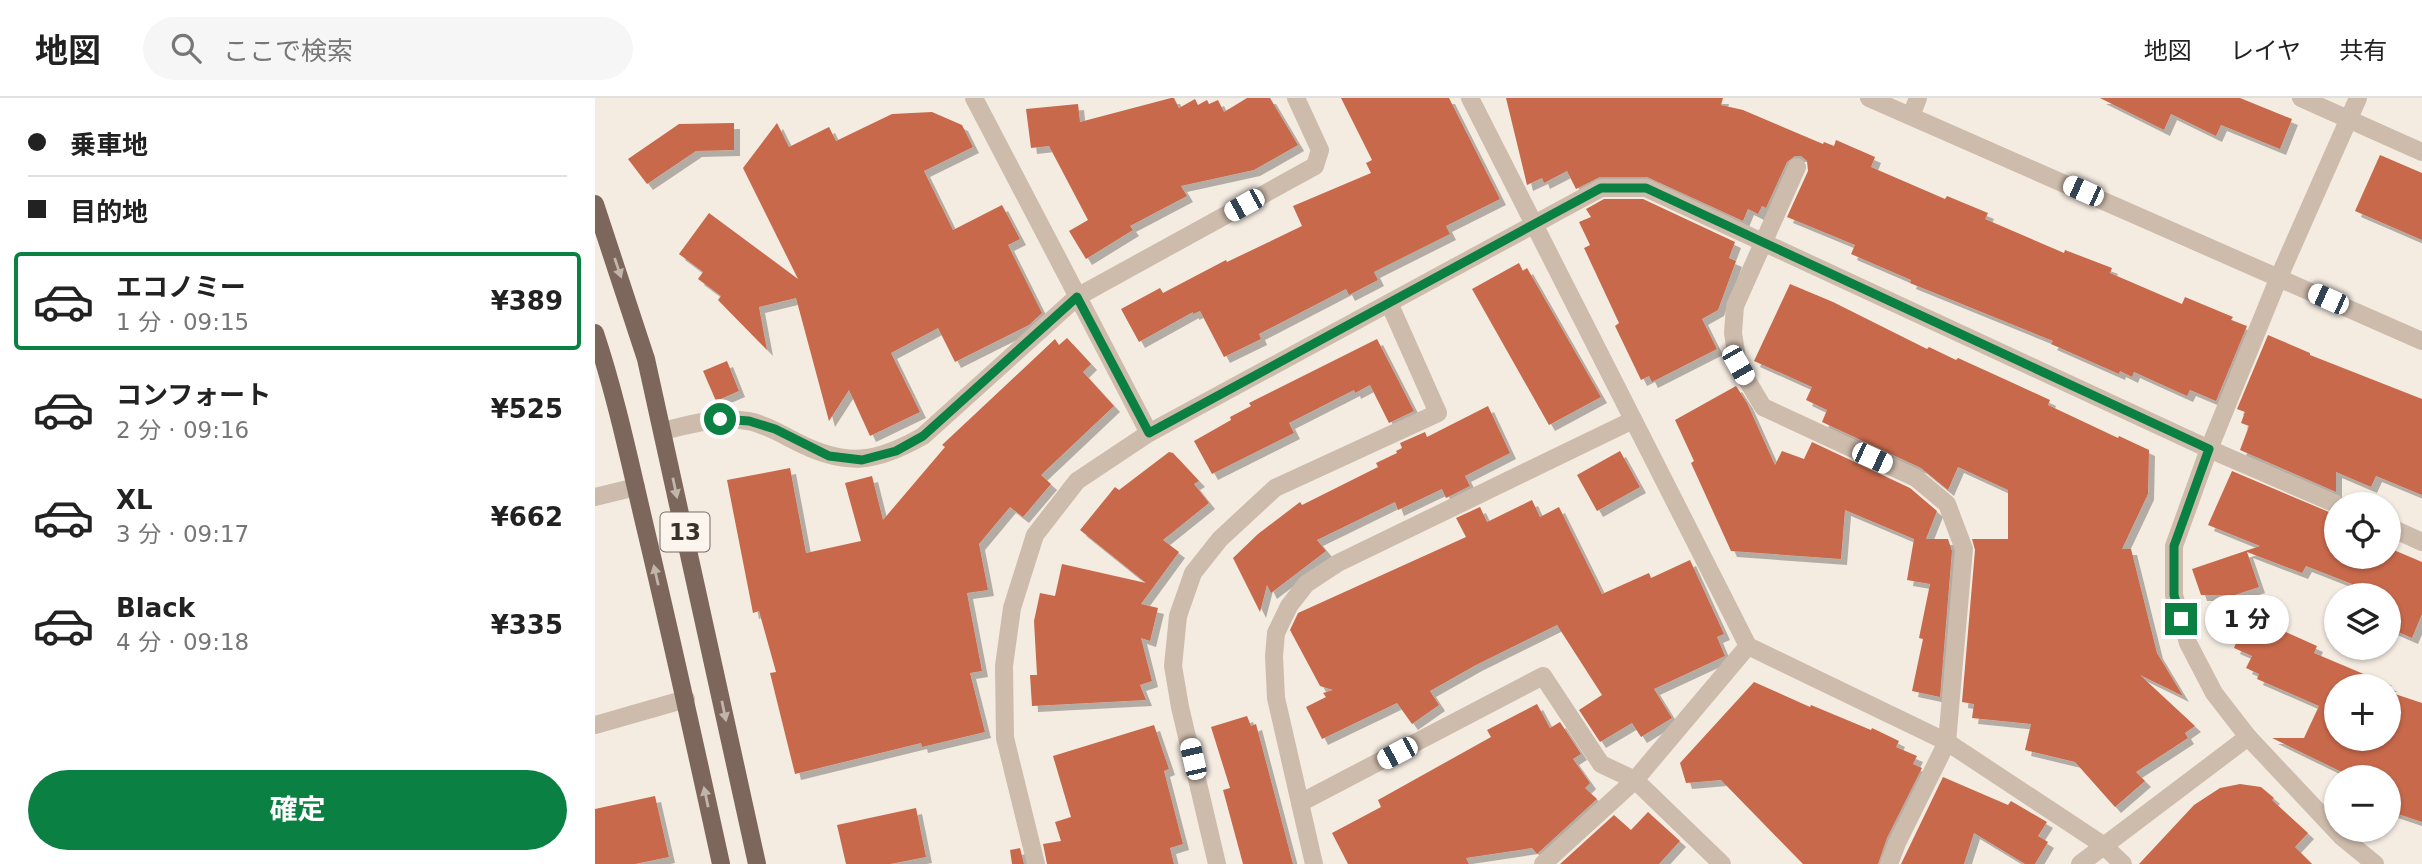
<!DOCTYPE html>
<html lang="ja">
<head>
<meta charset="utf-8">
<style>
  body { margin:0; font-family:"DejaVu Sans","Noto Sans JP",sans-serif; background:#f6f6f6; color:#222; height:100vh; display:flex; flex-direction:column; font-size:26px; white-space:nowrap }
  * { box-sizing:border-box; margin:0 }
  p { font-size:23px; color:#767676 }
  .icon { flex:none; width:38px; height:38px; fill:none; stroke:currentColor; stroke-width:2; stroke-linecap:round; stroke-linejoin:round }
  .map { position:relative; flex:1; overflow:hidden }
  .sheet { display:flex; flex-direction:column; background:#fff; width:595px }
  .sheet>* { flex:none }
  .guide { display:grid; align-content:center; height:154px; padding:0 28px; background:#fff }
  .buttons { position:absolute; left:1729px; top:394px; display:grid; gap:14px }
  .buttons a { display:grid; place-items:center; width:77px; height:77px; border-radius:50%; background:#fff; box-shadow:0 2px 5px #0004; font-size:35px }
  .end { position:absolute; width:32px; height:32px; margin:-16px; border:9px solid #0b8043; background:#fff; box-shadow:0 0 0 4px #fff }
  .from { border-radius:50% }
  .bubble { position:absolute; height:49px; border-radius:24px; background:#fff; box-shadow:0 2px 5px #0004; font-size:23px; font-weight:700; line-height:49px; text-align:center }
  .car { position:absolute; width:21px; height:42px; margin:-21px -10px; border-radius:9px; box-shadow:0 0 5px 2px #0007; background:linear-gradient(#fff 24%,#345 0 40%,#fff 0 76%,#345 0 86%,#fff 0) }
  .guide b { display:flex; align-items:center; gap:24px; height:66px; font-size:26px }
  .guide b+b { border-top:2px solid #e0e0e0 }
  .guide i { width:18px; height:18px; background:#222 }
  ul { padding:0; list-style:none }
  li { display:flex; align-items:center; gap:21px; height:98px; margin:0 14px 10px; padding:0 14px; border:4px solid transparent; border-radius:7px }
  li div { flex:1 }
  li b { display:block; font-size:26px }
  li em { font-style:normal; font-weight:700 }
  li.on { border-color:#0b8043 }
  li>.icon { width:63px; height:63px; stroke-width:1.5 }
  .button { display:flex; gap:14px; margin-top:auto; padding:14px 28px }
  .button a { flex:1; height:80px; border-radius:42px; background:#0b8043; color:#fff; font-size:28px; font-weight:700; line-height:80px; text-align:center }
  header { display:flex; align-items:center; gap:42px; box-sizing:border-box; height:98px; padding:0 35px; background:#fff; border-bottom:2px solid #e0e0e0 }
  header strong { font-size:33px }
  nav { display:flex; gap:38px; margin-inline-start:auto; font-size:24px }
  .search { width:490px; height:63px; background:#f6f6f6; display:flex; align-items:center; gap:18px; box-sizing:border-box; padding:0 24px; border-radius:38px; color:#767676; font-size:26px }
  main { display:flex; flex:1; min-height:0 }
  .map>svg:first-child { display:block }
</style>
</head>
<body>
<header>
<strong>地図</strong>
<div class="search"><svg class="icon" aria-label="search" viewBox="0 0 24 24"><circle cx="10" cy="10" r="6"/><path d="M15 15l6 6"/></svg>ここで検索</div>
<nav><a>地図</a><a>レイヤ</a><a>共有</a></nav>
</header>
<main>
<section class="sheet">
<div class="guide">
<b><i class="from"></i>乗車地</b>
<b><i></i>目的地</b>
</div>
<ul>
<li class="on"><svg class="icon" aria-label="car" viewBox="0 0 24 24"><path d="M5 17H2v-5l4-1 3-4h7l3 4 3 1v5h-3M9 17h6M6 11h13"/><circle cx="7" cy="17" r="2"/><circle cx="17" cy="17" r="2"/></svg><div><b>エコノミー</b><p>1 分 · 09:15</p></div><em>¥389</em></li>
<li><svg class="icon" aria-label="car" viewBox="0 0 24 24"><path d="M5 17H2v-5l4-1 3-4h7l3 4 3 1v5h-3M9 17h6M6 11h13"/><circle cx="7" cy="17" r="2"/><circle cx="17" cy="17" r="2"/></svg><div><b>コンフォート</b><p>2 分 · 09:16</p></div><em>¥525</em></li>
<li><svg class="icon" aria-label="car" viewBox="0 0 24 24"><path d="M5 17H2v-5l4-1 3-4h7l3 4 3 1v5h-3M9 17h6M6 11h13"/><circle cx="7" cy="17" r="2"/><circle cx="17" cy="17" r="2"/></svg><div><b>XL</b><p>3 分 · 09:17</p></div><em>¥662</em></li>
<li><svg class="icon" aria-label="car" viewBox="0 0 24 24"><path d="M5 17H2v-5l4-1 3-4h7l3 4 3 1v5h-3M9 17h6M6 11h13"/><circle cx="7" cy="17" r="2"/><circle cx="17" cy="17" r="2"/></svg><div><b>Black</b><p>4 分 · 09:18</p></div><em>¥335</em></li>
</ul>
<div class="button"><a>確定</a></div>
</section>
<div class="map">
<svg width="1827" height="766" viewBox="0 0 1827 766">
  <defs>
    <filter id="shadow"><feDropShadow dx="6" dy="6" stdDeviation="0" flood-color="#0004"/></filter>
  </defs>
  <rect width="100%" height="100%" fill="#f4ebe1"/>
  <!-- building -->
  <g fill="#c8694b" filter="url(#shadow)">
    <polygon points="576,0 579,0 584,10 600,1 603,7 612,2 614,6 623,2 629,14 652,0 675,0 703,47 659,72 586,88 592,98 535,128 538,132 491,161 474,133 493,122 454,48 436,50 431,11 483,6 485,24"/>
    <polygon points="746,0 854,0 905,101 851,128 855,136 779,174 783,182 754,197 751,191 664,236 666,241 629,259 605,213 598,216 598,214 544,244 526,211 565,190 568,195 631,162 632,164 707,128 698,108 776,75 771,65 777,62"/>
    <polygon points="911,0 1128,0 1126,7 1148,12 1228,46 1229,44 1239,48 1241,42 1280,59 1276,69 1350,101 1352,98 1393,115 1390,121 1469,155 1470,152 1517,170 1515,175 1587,206 1590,199 1638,219 1636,222 1652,228 1621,303 1595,292 1592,298 1539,274 1537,279 1525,273 1524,276 1456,246 1458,243 1315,185 1316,182 1256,156 1260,147 1192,119 1213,73 1212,63 1206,58 1200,58 1192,64 1171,110 1167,108 1163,116 1153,111 1148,123 1052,79 1005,79 981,91 972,73 949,85 947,80 932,87"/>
    <polygon points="1505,0 1645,0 1697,21 1685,51 1626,27 1621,38 1576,16 1569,32"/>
    <polygon points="337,14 367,27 378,49 329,73 358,132 407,107 425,141 413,147 447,215 434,227 360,264 343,230 296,255 325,314 275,338 254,292 234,323 201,200 164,209 172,252 123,202 126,198 103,181 108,174 84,156 114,115 203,181 148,70 182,25 194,49 234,29 241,43 297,16"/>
    <polygon points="139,25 139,52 101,53 52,86 33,61 84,26"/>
    <polygon points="1785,57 1827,75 1827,142 1760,113"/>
    <polygon points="1009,101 1048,101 1140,144 1134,160 1141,163 1123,212 1107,221 1122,251 1057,284 1054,278 1046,282 1020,228 1024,225 989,150 995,147 984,124 996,119 991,111"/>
    <polygon points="924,165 928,173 932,170 1006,299 954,327 877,191"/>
    <polygon points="1195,186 1238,204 1332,251 1334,249 1361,262 1363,260 1418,285 1455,302 1453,307 1523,340 1524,338 1554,352 1553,396 1527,451 1536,451 1562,555 1588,598 1545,577 1600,628 1590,635 1593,640 1541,674 1550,683 1520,709 1480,664 1430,652 1436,626 1377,620 1379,606 1367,604 1380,452 1377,441 1413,441 1413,392 1363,369 1353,392 1326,370 1227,324 1232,312 1211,302 1217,289 1159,263"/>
    <polygon points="1673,237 1715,255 1715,257 1827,301 1827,397 1781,378 1776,389 1741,374 1741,394 1645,352 1654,328 1646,325 1650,314 1642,311"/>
    <polygon points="472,240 496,266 488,274 519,308 446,377 456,386 428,419 415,409 384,446 393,492 372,495 387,573 375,575 390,634 327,649 326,645 200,676 175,575 181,574 164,513 158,515 132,382 195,370 211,455 266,443 250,385 277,378 288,422 350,349 347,347 460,241 464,247"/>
    <polygon points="782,241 819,313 794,325 775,287 760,295 759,292 694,325 699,335 617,376 599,343 636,322 635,319 656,308 654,305"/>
    <polygon points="132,263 144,293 121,303 108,273"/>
    <polygon points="1141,288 1152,305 1180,367 1187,353 1209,361 1217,344 1315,390 1342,413 1331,441 1353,441 1357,453 1345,599 1317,593 1328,541 1324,540 1335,486 1312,482 1319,441 1250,412 1246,461 1136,453 1096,365 1099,363 1080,322"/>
    <polygon points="893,308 915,355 870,378 875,388 851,400 847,391 803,412 800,404 722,442 731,453 676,495 672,487 665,514 638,460 663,436 705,404 707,407 783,369 781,365 802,355 801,353 807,350 805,345 830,334 832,339"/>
    <polygon points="1025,353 1045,389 1002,413 982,377"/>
    <polygon points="574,354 578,355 604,383 599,386 614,405 568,442 584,454 546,506 563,510 555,543 546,540 557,583 545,587 551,602 437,608 435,577 442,577 439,523 445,495 460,498 467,466 551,485 485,432 520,389 524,392"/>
    <polygon points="1637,373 1741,417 1741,458 1794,458 1794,450 1827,464 1827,516 1817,540 1794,530 1794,497 1753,497 1757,486 1711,468 1707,475 1652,454 1664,489 1640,497 1606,497 1597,471 1665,448 1613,427"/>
    <polygon points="937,402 945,419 964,409 1007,496 1054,475 1056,480 1095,462 1129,536 1122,539 1130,558 1059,591 1077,620 1046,639 1037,625 1005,644 984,612 1007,597 962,527 881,567 835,593 844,607 817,626 802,605 727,641 711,609 731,599 728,595 738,592 725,588 695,532 703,515 871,439 861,420 885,409 892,424"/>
    <polygon points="1653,517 1722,548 1719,555 1797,588 1741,588 1741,640 1794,640 1794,594 1827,605 1827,724 1794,713 1794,679 1757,679 1677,640 1709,640 1724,608 1662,581 1664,576 1651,570 1657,558 1639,550"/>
    <polygon points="1159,584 1215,609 1216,607 1276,632 1277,630 1304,643 1301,649 1322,658 1318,666 1327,670 1292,740 1283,766 1208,766 1126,682 1091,685 1085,665"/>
    <polygon points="942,606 955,630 965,624 986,656 978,661 995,685 990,690 1002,701 942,756 937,750 871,760 874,766 753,766 737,735 786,709 783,702 896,639 892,632"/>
    <polygon points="652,618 656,628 661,626 698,766 648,766 628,692 635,690 616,629"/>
    <polygon points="559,627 574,671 569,673 588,746 575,750 579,766 452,766 448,746 466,743 460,724 476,719 458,658"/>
    <polygon points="1348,679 1413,707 1416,703 1452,724 1443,738 1453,744 1440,766 1430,766 1379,735 1369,766 1306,766"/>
    <polygon points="1645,686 1666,689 1679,700 1677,702 1713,735 1700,749 1717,766 1544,766 1599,707 1625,690"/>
    <polygon points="60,698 74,759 40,766 0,766 0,711"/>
    <polygon points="321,710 331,759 295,766 251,766 242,727"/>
    <polygon points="1053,714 1085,743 1064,766 965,766 1019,717 1036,732"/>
    <polygon points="425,750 429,766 417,766 415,752"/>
  </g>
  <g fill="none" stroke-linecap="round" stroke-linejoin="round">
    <!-- minor -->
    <g stroke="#cdbbac" stroke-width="18">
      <polyline points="379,0 554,335"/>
      <polyline points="875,0 1153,548 1352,644 1508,747 1528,766"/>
      <polyline points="1706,0 1827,54"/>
      <polyline points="1763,0 1684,179 1614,351 1579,448 1579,497 1593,545 1619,595 1653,639 1747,739 1780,766"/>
      <polyline points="1316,18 1323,0"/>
      <polyline points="1202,69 1140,208 1138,235 1143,267 1168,309 1321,380 1352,406 1369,451 1352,644 1302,745 1294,766"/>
      <path d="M68,333c28,-7 55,-15 85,-10 17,3 33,13 49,21 49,25 79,21 126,-6l154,-139 238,-131 5,-16 -24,-52"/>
      <polyline points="0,399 41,389"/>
      <polyline points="1794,429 1827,444"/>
      <polyline points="0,627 91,601"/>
      <polyline points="705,705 948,578 1006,666 1040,682 1127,766"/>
      <polyline points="441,766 410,640 409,568 417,510 440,437 482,383 554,335 1006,90 1051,90 1614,351 1741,406"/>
      <polyline points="622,766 585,609 578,568 583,518 598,475 625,441 680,390 843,315 795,207"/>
      <polyline points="719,766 681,600 679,558 681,535 694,508 711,486 743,465 1038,322"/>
      <polyline points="948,766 1040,682 1153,548"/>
      <polyline points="1485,766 1653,639"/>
    </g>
    <!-- tertiary -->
    <polyline stroke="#cdbbac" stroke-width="18" points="1274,0 1827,243"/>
    <!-- primary -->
    <g stroke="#7d675c" stroke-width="18">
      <polyline points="0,106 51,261 162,766"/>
      <path d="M0,235c22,66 36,135 52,202 26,110 50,219 74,329"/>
    </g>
  </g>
  <!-- one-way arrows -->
  <defs><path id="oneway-solid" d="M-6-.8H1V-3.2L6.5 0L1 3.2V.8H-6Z" transform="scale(1.75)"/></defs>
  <g fill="#c2b5ac">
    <use href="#oneway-solid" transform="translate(23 170) rotate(71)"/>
    <use href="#oneway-solid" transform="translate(80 390) rotate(78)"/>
    <use href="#oneway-solid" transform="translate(61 477) rotate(-103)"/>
    <use href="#oneway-solid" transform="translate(129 613) rotate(78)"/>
    <use href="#oneway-solid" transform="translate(111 699) rotate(-102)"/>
  </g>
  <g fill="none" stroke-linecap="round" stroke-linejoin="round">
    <!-- route -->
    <polyline stroke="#0b8043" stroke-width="9" points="125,321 154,323 180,331 234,358 267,362 301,353 328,338 482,199 554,335 1006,90 1051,90 1614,351 1579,448 1579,497 1586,521"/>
  </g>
  <g text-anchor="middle" stroke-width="5" stroke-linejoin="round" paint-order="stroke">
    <!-- shield labels -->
    <rect fill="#fbf5ee" stroke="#756b66" stroke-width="2" x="65.5" y="414.5" width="49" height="39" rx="5"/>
    <g font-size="23" font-weight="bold" fill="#3b302b">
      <text x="90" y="442">13</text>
    </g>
  </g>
</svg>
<div class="buttons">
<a><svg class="icon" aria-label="locate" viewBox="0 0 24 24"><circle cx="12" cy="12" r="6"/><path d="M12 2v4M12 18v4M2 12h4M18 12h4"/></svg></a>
<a><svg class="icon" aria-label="layers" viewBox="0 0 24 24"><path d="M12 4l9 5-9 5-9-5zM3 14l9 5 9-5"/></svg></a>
<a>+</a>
<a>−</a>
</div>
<i class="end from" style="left:125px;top:321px"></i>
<i class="end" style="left:1586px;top:521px"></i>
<div class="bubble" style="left:1610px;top:497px;width:84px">1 分</div>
<i class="car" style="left:1488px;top:93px;rotate:294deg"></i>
<i class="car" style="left:649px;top:107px;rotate:241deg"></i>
<i class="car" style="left:1733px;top:201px;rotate:294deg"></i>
<i class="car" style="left:1143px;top:267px;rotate:150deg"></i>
<i class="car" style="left:1277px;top:360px;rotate:115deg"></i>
<i class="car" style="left:802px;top:655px;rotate:242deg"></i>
<i class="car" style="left:598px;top:661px;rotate:347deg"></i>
</div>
</main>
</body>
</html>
